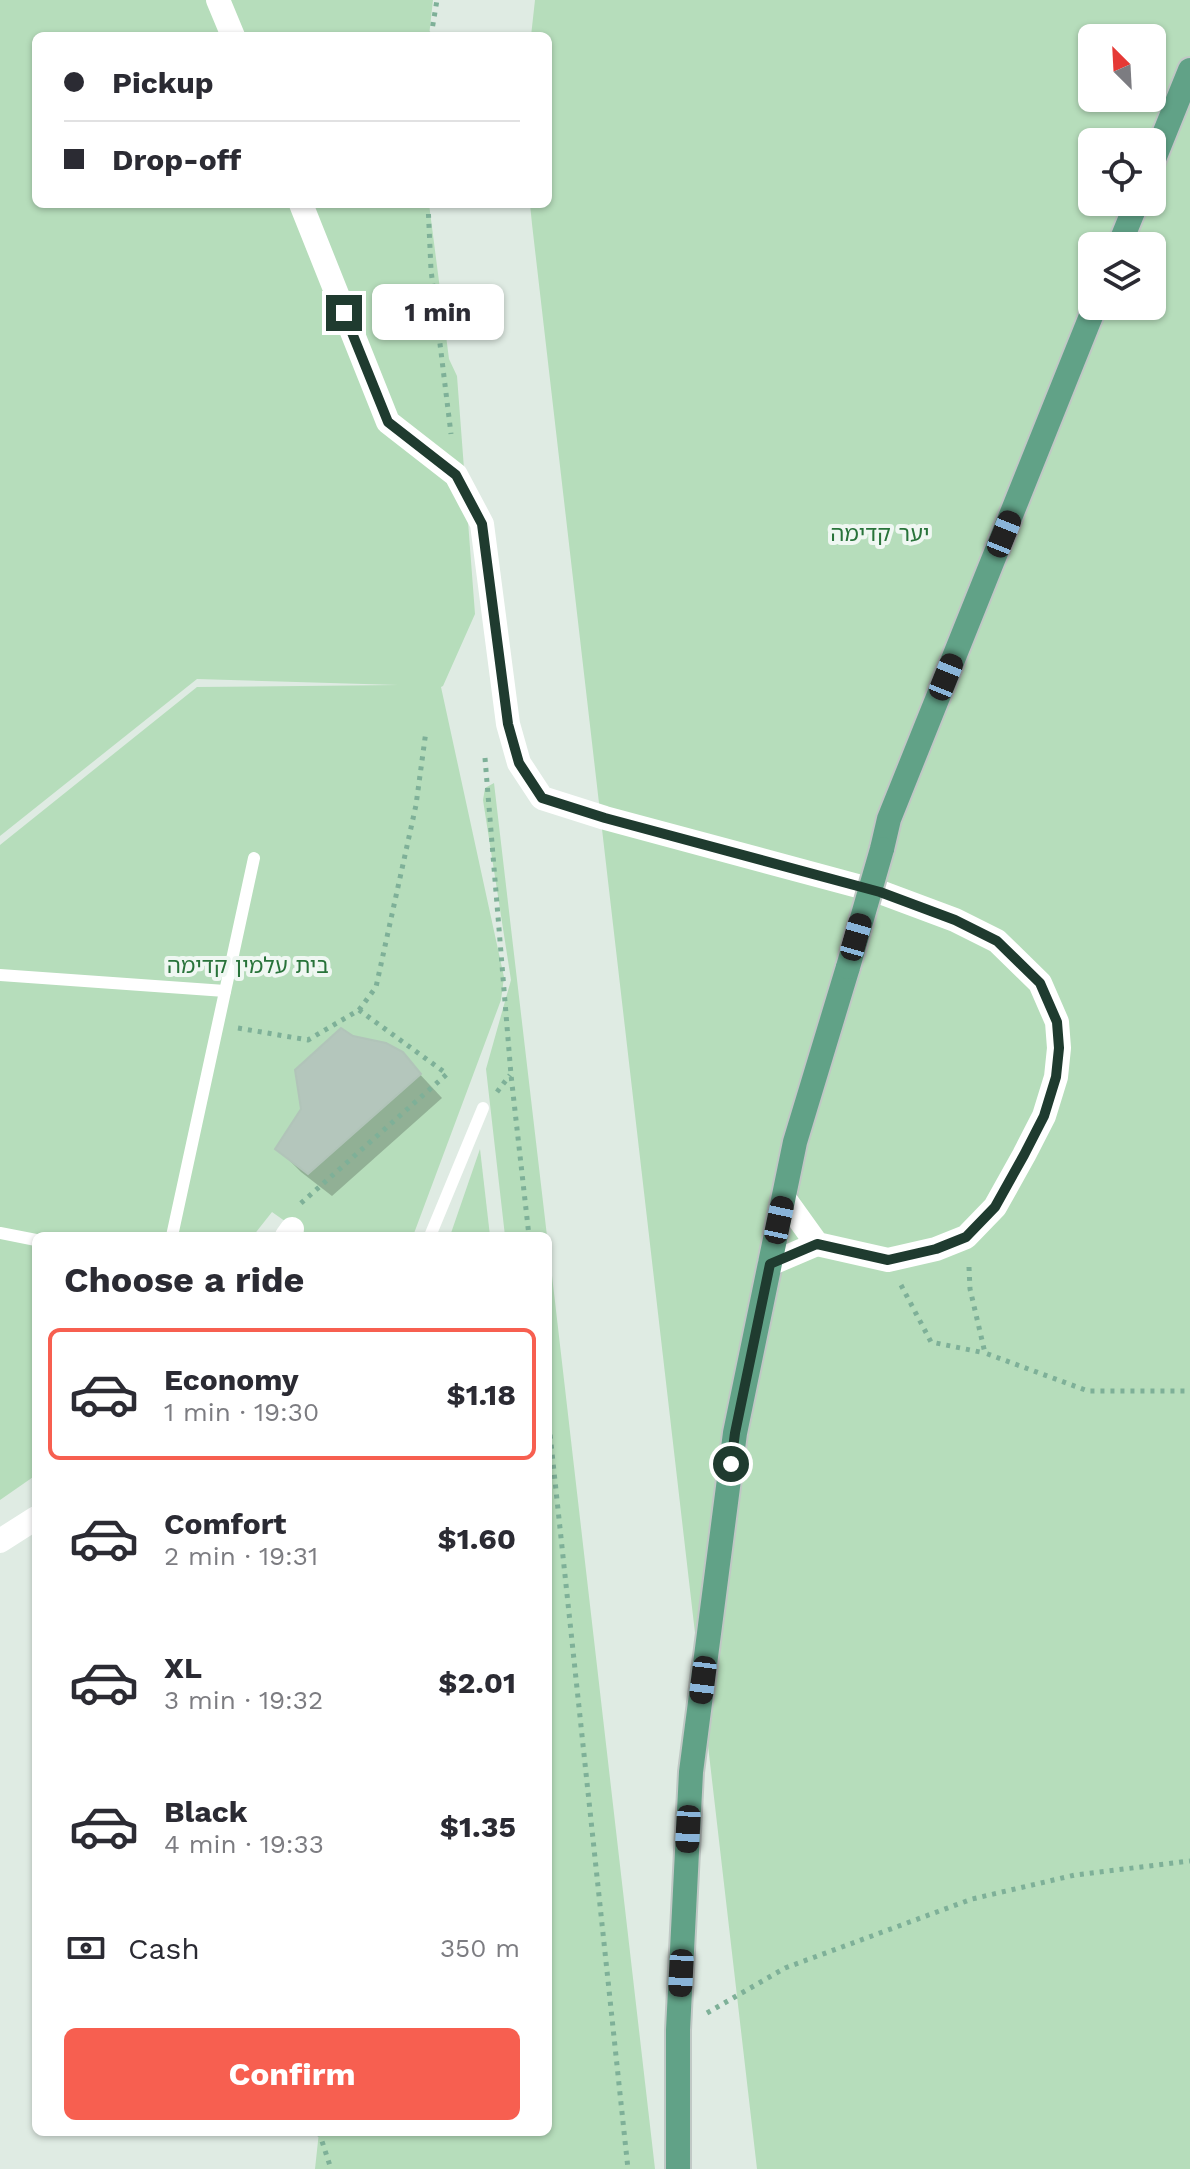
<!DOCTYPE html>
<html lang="en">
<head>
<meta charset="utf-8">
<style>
  body { margin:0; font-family:"Work Sans","Noto Sans Hebrew",sans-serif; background:#f7f7f7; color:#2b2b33; height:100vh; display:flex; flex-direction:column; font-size:30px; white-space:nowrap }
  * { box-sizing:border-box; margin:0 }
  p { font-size:26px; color:#7c7c81 }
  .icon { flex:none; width:44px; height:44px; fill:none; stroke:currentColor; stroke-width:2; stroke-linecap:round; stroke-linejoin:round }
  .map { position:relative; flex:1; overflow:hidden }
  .panel { position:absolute; left:32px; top:1232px; width:520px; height:904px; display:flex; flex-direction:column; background:#fff; border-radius:12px; box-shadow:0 2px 6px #0004 }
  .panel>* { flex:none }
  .hud { position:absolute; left:32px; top:32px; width:520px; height:176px; border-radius:12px; box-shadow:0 2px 6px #0004; display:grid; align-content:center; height:176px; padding:0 32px; background:#fff }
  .needle { width:52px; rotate:336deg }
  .fabs { position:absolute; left:1078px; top:24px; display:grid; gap:16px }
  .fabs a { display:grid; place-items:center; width:88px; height:88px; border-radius:12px; background:#fff; box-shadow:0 2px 6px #0004; font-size:40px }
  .end { position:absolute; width:36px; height:36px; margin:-18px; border:10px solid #1f3b2f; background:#fff; box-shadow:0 0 0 4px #fff }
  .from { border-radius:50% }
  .bubble { position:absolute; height:56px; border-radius:12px; background:#fff; box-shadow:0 2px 6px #0004; font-size:26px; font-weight:700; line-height:56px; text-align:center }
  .car { position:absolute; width:24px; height:48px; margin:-24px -12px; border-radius:10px; box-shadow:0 0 6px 2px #0007; background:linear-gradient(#222 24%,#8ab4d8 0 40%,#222 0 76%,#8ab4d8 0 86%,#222 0) }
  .hud b { display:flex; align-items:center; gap:28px; height:76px; font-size:30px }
  .hud b+b { border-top:2px solid #e1e1e2 }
  .hud i { width:20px; height:20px; background:#2b2b33 }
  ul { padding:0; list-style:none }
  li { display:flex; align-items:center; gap:24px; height:132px; margin:0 16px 12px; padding:0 16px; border:4px solid transparent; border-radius:12px }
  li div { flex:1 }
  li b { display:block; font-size:30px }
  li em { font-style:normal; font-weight:700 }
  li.current { border-color:#f75f50 }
  li>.icon { width:72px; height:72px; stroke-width:1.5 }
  h2 { padding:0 32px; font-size:36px; line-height:96px }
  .pay { display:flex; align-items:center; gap:20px; height:88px; padding:0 32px; font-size:30px }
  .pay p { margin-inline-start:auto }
  .action { display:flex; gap:16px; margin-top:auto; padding:16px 32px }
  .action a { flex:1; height:92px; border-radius:12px; background:#f75f50; color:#fff; font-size:32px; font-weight:700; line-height:92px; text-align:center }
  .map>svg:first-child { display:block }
</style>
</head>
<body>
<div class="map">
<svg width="1190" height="2169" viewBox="0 0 1190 2169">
  <rect width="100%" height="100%" fill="#dfebe3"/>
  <!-- green -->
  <g fill="#b6ddbb" fill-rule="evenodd">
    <polygon points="0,0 433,0 429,36 36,36 36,204 429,204 449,359 457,376 475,614 443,686 441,687 504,977 501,1000 413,1236 306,1236 272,1212 253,1236 36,1236 36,1475 0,1500 0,845 197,687 398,685 197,679 0,836"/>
    <path d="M535,0h655v2169h-433l-225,-1945 -2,-20h18v-168h-17zM1092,38h60v60h-60zM1092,142h60v60h-60zM1092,246h60v60h-60z"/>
    <polygon points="494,783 547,1236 505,1236 486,1069 511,980 483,800 485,788"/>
    <polygon points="480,1149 490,1236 450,1236"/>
    <polygon points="548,1241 655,2169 315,2169 319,2132 548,2132"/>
  </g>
  <!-- shadow -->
  <polygon fill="#0003" points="352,1038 401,1054 442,1098 332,1196 301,1172 278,1149"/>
  <!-- building -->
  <polygon fill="#b4c6bc" stroke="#b1c4b9" stroke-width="2" points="341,1028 353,1036 386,1043 403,1052 421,1074 308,1174 275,1149 301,1109 295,1070"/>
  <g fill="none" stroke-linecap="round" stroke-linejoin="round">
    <!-- primary casing -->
    <g stroke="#c0c8c5" stroke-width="28">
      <g id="primary">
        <polyline points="1152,164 1190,70"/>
        <polyline points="1119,246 1137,202"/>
        <polyline points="882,849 889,819 1095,306"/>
        <polyline points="678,2169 678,2030 691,1772 735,1433 795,1142 848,967"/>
      </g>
    </g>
    <!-- path -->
    <g stroke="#7eb098" stroke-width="5" stroke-dasharray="4 6" stroke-linecap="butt">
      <polyline points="431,36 437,0"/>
      <polyline points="428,204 431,270 451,434"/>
      <polyline points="485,758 511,1075 529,1236"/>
      <polyline points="359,1010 376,987 416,805 426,731"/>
      <polyline points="238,1028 308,1040 359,1010 447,1074 300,1204"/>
      <polyline points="497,1092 510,1075"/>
      <polyline points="969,1267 970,1289 985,1353 1088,1391 1190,1391"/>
      <polyline points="901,1285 931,1342 985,1353"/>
      <polyline points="548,1415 628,2169"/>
      <polyline points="707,2013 785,1968 972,1899 1075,1875 1190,1861"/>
      <polyline points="319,2132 331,2169"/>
    </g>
    <!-- lane -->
    <g stroke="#fff" stroke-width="12">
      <polyline points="0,975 225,991"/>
      <polyline points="0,1233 36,1240"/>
      <polyline points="172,1236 254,858"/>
      <polyline points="430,1236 483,1108"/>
    </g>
    <!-- street -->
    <g stroke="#fff" stroke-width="24">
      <polyline points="218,0 233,36"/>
      <polyline points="301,204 388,422 456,475 482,524 508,724 519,763 542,798 605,818 880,892 955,920 997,941 1040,983 1057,1022 1059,1048 1056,1077 1044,1116 1024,1155 995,1207 966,1237 936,1249 888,1260 817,1244 784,1198"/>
      <polyline points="287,1236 292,1229"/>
      <polyline points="770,1264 817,1244"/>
      <polyline points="0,1541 36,1518"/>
    </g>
    <!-- primary -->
    <use href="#primary" stroke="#61a287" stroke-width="24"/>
    <!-- primary-bridge casing -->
    <g stroke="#c0c8c5" stroke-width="28" stroke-linecap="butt">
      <polyline id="primary-bridge" points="848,967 882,849"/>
    </g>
    <!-- primary-bridge -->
    <use href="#primary-bridge" stroke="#61a287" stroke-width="24"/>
  </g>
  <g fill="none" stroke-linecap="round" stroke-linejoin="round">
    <!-- route -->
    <polyline stroke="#1f3b2f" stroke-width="10" points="344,313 388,422 456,475 482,524 508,724 519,763 542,798 605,818 880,892 955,920 997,941 1040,983 1057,1022 1059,1048 1056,1077 1044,1116 1024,1155 995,1207 966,1237 936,1249 888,1260 817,1244 770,1264 735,1433 731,1464"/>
  </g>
  <g text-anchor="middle" stroke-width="8" stroke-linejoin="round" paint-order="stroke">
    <!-- park labels -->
    <g font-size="22" fill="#28733a" stroke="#eff7f2">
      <text x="880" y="541">יער קדימה</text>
      <text x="248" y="973">בית עלמין קדימה</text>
    </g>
  </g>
</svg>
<div class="fabs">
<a><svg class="needle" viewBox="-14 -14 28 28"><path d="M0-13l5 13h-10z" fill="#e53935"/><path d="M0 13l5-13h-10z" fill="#7c7c81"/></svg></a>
<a><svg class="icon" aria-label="locate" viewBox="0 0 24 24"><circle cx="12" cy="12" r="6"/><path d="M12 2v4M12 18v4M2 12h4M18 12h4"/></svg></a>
<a><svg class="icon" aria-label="layers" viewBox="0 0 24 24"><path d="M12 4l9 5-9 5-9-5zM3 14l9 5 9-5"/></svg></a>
</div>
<i class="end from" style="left:731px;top:1464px"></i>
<i class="end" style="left:344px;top:313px"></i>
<div class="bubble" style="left:372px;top:284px;width:132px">1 min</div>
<i class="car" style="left:1004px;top:534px;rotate:22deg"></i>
<i class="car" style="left:946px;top:677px;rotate:22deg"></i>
<i class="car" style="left:856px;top:937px;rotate:16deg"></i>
<i class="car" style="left:779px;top:1220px;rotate:12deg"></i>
<i class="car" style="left:703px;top:1680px;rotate:187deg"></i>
<i class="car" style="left:688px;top:1829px;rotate:183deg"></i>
<i class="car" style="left:681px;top:1973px;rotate:183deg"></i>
<div class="hud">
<b><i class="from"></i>Pickup</b>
<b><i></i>Drop-off</b>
</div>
<section class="panel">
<h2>Choose a ride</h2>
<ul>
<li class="current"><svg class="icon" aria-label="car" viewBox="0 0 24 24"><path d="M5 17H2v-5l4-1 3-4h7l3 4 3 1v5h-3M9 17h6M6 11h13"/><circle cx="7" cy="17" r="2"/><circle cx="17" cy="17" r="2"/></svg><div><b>Economy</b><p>1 min · 19:30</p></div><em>$1.18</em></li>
<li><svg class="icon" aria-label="car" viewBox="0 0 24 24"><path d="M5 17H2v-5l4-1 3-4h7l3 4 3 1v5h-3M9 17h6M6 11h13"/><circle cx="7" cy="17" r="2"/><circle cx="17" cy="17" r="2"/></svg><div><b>Comfort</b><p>2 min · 19:31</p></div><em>$1.60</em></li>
<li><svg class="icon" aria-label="car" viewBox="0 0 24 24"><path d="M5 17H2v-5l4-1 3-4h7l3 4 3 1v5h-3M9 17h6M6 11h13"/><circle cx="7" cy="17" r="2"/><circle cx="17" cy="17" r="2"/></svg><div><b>XL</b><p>3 min · 19:32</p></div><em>$2.01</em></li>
<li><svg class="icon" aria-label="car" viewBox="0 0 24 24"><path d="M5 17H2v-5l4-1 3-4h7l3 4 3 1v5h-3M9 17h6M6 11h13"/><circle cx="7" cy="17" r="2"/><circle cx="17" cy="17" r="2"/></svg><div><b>Black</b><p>4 min · 19:33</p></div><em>$1.35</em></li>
</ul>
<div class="pay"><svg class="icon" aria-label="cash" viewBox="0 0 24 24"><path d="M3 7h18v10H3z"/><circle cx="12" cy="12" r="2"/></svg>Cash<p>350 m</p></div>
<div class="action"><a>Confirm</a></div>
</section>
</div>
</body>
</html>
